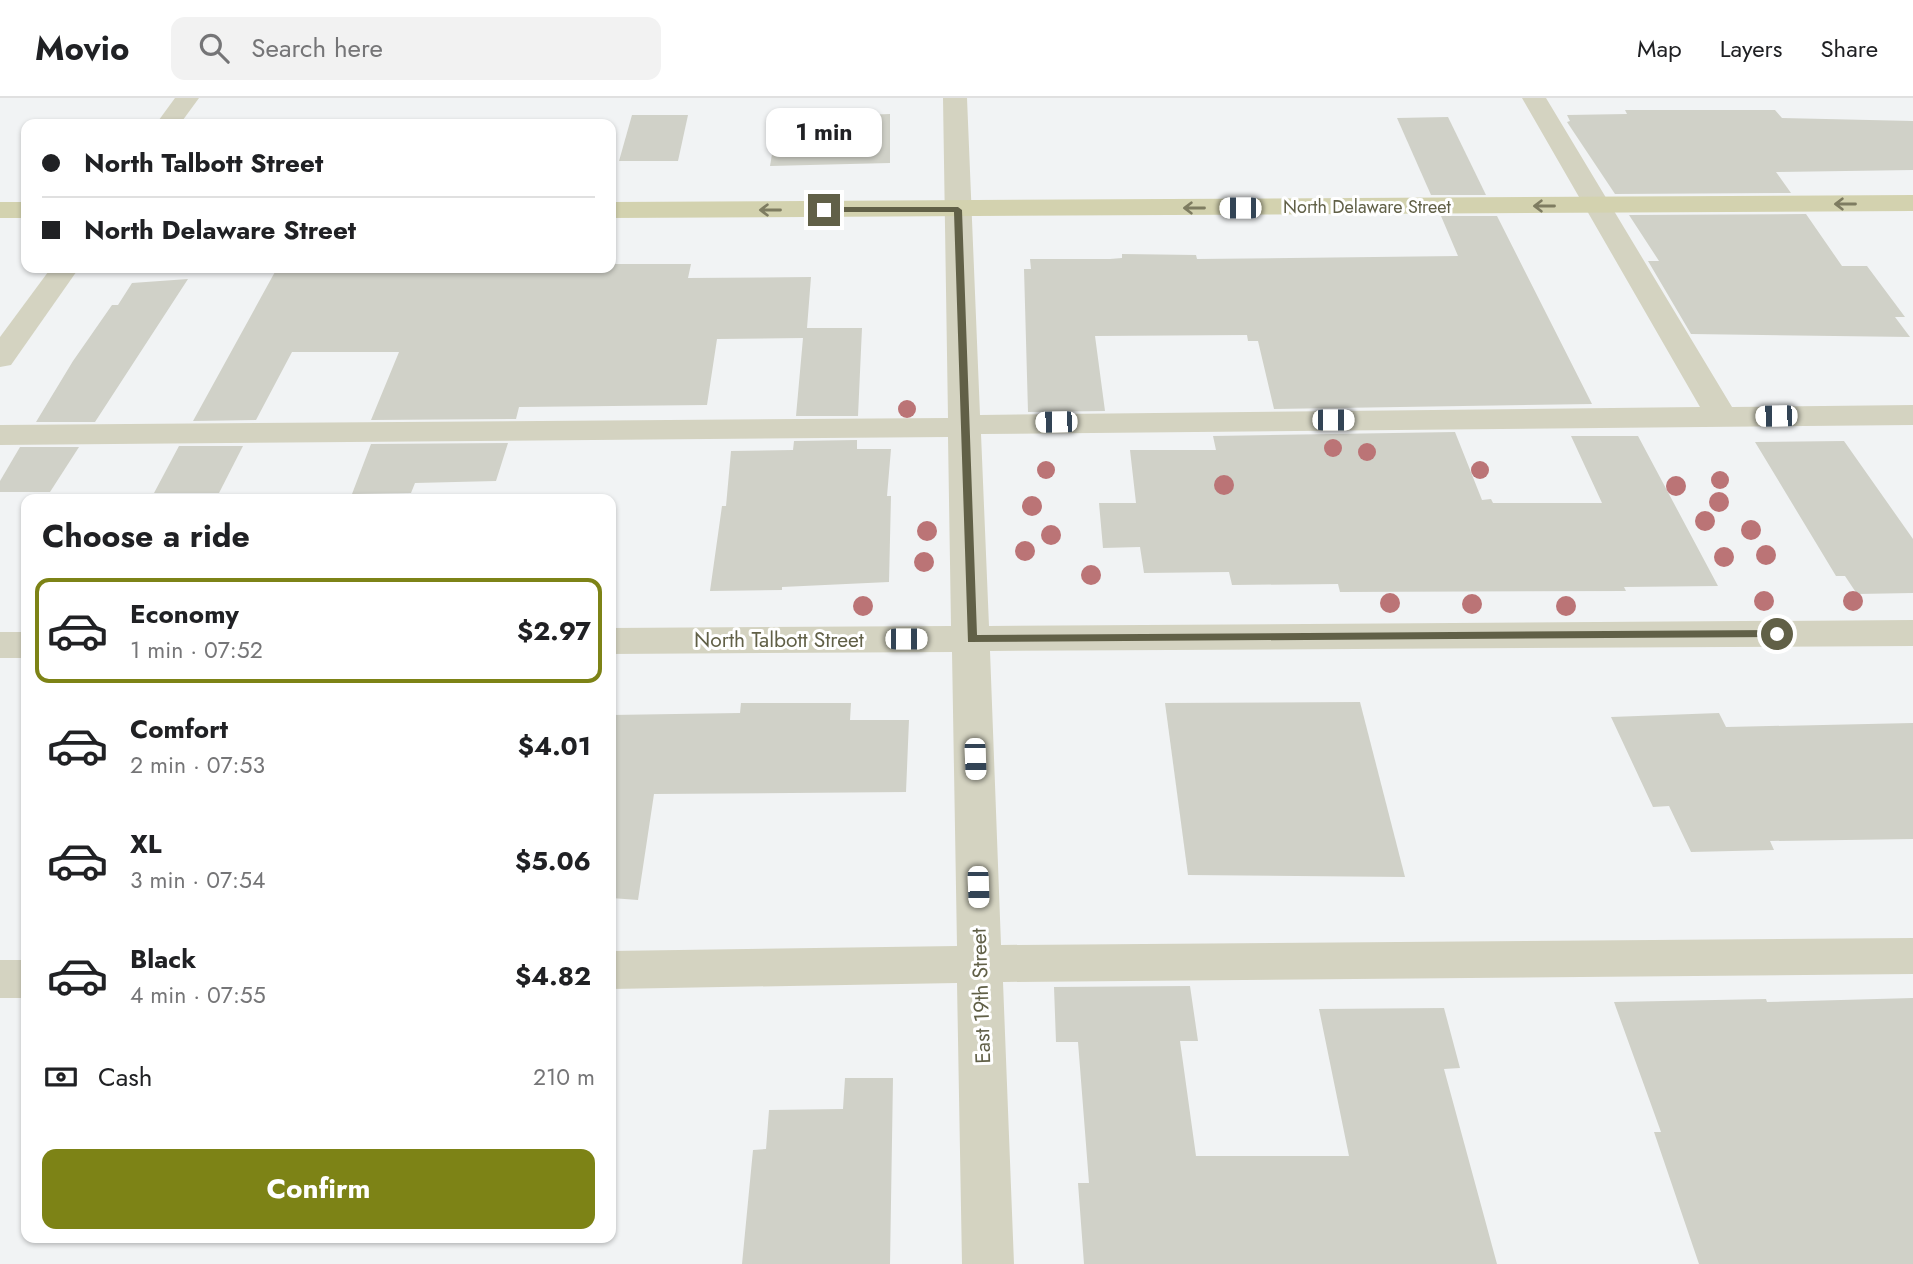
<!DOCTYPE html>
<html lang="en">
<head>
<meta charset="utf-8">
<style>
  body { margin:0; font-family:Jost,sans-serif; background:#f2f2f2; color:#202124; height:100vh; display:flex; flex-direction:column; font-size:26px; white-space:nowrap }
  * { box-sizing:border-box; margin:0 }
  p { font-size:23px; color:#757577 }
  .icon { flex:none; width:38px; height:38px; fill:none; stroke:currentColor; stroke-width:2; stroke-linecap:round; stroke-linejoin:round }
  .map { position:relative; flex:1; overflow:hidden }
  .side { position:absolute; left:21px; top:396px; width:595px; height:749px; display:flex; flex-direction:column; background:#fff; border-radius:14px; box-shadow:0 2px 5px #0004 }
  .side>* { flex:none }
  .top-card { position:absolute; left:21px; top:21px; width:595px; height:154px; border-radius:14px; box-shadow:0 2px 5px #0004; display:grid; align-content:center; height:154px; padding:0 21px; background:#fff }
  .end { position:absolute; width:32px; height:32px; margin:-16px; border:9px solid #616047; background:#fff; box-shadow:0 0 0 4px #fff }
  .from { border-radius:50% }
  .bubble { position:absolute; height:49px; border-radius:14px; background:#fff; box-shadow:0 2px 5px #0004; font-size:23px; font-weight:700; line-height:49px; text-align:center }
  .car { position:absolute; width:21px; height:42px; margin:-21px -10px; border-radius:9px; box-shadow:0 0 5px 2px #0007; background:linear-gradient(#fff 24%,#345 0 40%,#fff 0 76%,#345 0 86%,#fff 0) }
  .top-card b { display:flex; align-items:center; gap:24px; height:66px; font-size:26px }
  .top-card b+b { border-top:2px solid #e0e0e0 }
  .top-card i { width:18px; height:18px; background:#202124 }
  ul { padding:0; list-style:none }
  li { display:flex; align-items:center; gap:21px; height:105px; margin:0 14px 10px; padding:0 7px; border:4px solid transparent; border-radius:14px }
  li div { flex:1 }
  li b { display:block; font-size:26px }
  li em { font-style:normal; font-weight:700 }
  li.active { border-color:#7d8316 }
  li>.icon { width:63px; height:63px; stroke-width:1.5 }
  h2 { padding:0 21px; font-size:32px; line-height:84px }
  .pay { display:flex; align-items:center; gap:18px; height:77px; padding:0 21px; font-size:26px }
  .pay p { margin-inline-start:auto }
  .button { display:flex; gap:14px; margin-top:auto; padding:14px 21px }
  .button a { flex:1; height:80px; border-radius:14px; background:#7d8316; color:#fff; font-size:28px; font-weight:700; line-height:80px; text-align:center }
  header { display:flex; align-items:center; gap:42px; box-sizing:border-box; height:98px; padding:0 35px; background:#fff; border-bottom:2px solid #e0e0e0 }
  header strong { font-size:33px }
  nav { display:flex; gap:38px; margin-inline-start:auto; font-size:24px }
  .search { width:490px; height:63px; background:#f2f2f2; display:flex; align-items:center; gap:18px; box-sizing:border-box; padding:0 24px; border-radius:14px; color:#757577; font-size:26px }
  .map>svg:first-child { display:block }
</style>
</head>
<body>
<header>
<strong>Movio</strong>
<div class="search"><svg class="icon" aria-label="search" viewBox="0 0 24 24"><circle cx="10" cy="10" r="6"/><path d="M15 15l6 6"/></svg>Search here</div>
<nav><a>Map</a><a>Layers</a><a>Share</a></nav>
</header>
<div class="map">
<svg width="1913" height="1166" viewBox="0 0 1913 1166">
  <rect width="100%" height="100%" fill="#f1f3f4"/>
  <!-- building -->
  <g fill="#d0d1c8">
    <polygon points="1625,12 1775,12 1782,20 1913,23 1913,72 1776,74 1791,95 1615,96 1567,24 1570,23 1567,17 1627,16"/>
    <polygon points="890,16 890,65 770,68 778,20"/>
    <polygon points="632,17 688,17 678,63 619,63"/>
    <polygon points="1448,19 1486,97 1431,97 1397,20"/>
    <polygon points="1806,116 1842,168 1867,168 1905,219 1895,219 1910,239 1691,236 1648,163 1659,163 1629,117"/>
    <polygon points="1441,118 1497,118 1592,306 1274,311 1258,243 1248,243 1247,237 1095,238 1105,313 1028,314 1024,171 1031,171 1030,161 1110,161 1122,160 1122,156 1196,157 1197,161 1458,158"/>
    <polygon points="611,166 691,166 688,180 811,179 807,230 862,230 858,318 796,318 803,240 717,241 707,307 519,309 516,321 371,322 399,254 292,254 256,322 193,323 276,172 611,170"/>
    <polygon points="188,181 95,324 36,324 73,263 112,207 118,207 132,185"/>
    <polygon points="1455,334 1482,402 1491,401 1493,405 1602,405 1571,338 1638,338 1718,488 1624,489 1626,493 1340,494 1338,486 1232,487 1229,474 1144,475 1140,449 1103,450 1099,405 1136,405 1130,352 1216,352 1213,338"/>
    <polygon points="857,342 857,351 891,351 887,398 891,398 889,484 782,489 782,492 710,493 722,408 726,408 731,353 793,352 794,343"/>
    <polygon points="1844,343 1913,441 1913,495 1857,496 1845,478 1836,478 1755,344"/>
    <polygon points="508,345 496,383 415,385 411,395 352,396 371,346"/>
    <polygon points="179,348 243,348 219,395 154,395"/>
    <polygon points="20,349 79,349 50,394 0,394 0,383"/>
    <polygon points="1360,604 1405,779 1188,777 1165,605"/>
    <polygon points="741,605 851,605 850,622 909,622 906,694 654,696 638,802 611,800 611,617 740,615"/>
    <polygon points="1719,615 1726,629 1913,625 1913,741 1770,743 1774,752 1691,754 1669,708 1653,709 1611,619"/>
    <polygon points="1190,888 1198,943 1180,943 1196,1058 1349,1058 1319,911 1444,910 1460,970 1444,971 1497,1166 1084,1166 1078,1085 1089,1085 1078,944 1056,944 1054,889"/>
    <polygon points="1913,900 1913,1166 1699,1166 1654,1034 1661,1034 1614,904 1766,901 1767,904"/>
    <polygon points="845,980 893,980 890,1166 742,1166 753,1052 766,1051 769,1012 843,1011"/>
  </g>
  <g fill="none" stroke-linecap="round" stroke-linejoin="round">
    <!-- minor -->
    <g fill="#d4d3c1" fill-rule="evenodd">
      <polygon points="175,0 199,0 180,26 156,26"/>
      <polygon points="943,0 967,0 980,317 1700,309 1522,0 1546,0 1732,309 1913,307 1913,327 981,336 989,528 1913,522 1913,548 990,553 1001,847 1913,840 1913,876 1003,884 1014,1166 962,1166 957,885 611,891 611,853 957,848 952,554 611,556 611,530 951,528 948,339 0,347 0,327 948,320"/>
      <polygon points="51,170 79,170 11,267 0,269 0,239"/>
      <rect x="0" y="534" width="26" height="26"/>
      <rect x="0" y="862" width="26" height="38"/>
    </g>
    <!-- major -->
    <g fill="#d3d2af" fill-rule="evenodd">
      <polygon points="1913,97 1913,113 611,120 611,104"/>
      <rect x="0" y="104" width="26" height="16"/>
    </g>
  </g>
  <!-- trees -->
  <g fill="#bb7476">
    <circle cx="907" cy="311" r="9"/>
    <circle cx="1333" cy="350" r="9"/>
    <circle cx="1367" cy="354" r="9"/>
    <circle cx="1046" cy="372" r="9"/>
    <circle cx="1480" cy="372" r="9"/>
    <circle cx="1720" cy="382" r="9"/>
    <circle cx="1224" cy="387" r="10"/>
    <circle cx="1676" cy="388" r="10"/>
    <circle cx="1719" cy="404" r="10"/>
    <circle cx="1032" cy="408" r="10"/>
    <circle cx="1705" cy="423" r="10"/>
    <circle cx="1751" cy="432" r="10"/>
    <circle cx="927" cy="433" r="10"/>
    <circle cx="1051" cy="437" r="10"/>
    <circle cx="1025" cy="453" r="10"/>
    <circle cx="1766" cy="457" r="10"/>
    <circle cx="1724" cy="459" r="10"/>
    <circle cx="924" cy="464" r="10"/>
    <circle cx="1091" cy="477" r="10"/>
    <circle cx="1764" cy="503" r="10"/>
    <circle cx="1853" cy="503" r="10"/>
    <circle cx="1390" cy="505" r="10"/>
    <circle cx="1472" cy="506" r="10"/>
    <circle cx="863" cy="508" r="10"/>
    <circle cx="1566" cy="508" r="10"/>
  </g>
  <!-- one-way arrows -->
  <defs><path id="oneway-shaft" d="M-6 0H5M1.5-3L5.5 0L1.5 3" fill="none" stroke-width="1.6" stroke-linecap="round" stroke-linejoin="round" transform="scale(1.75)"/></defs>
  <g stroke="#7e7c61">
    <use href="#oneway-shaft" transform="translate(1845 106) rotate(180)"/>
    <use href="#oneway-shaft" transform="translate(1544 108) rotate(180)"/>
    <use href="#oneway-shaft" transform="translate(1194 110) rotate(180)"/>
    <use href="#oneway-shaft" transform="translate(770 112) rotate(180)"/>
  </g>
  <!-- route -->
  <polygon fill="#616047" points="824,109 958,109 962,112 977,537 1777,532 1782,536 1777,539 968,544 954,114 821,114"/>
  <g text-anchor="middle" stroke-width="6" stroke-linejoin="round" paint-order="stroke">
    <!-- far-street labels -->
    <g font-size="18" fill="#616047" stroke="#fff">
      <text x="1367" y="115">North Delaware Street</text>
    </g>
    <!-- street labels -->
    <g font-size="21" fill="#616047" stroke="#fff">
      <text x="779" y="549">North Talbott Street</text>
      <text transform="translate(981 898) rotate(-92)" y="7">East 19th Street</text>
    </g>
  </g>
</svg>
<i class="end from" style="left:1777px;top:536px"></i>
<i class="end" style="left:824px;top:112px"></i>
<div class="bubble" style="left:766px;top:10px;width:116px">1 min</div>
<i class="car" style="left:1240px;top:110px;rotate:270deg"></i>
<i class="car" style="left:1776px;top:318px;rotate:269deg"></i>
<i class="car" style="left:1333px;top:322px;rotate:90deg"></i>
<i class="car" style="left:1056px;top:324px;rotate:269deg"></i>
<i class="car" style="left:906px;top:541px;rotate:90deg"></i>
<i class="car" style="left:975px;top:661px;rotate:178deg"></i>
<i class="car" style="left:978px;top:789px;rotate:178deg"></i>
<div class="top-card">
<b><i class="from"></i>North Talbott Street</b>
<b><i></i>North Delaware Street</b>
</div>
<section class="side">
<h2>Choose a ride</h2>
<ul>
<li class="active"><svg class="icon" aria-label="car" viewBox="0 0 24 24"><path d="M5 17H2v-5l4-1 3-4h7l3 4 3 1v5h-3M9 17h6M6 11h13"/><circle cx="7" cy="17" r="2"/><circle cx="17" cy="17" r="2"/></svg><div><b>Economy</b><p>1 min · 07:52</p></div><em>$2.97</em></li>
<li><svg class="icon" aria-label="car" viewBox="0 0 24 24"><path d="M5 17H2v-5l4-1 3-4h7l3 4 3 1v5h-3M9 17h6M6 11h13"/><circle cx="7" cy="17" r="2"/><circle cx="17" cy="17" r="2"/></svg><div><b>Comfort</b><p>2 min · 07:53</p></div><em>$4.01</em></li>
<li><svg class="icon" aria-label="car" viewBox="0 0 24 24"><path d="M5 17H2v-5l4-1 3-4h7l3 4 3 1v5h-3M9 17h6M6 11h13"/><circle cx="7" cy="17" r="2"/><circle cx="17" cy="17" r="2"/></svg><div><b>XL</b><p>3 min · 07:54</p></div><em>$5.06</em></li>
<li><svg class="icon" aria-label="car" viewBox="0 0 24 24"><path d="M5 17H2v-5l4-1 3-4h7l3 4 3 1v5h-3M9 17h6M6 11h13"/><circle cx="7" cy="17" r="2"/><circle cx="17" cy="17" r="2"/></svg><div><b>Black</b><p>4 min · 07:55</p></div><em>$4.82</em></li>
</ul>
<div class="pay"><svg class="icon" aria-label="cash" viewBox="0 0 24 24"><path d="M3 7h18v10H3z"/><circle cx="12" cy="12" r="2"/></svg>Cash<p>210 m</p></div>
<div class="button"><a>Confirm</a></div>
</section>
</div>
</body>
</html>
